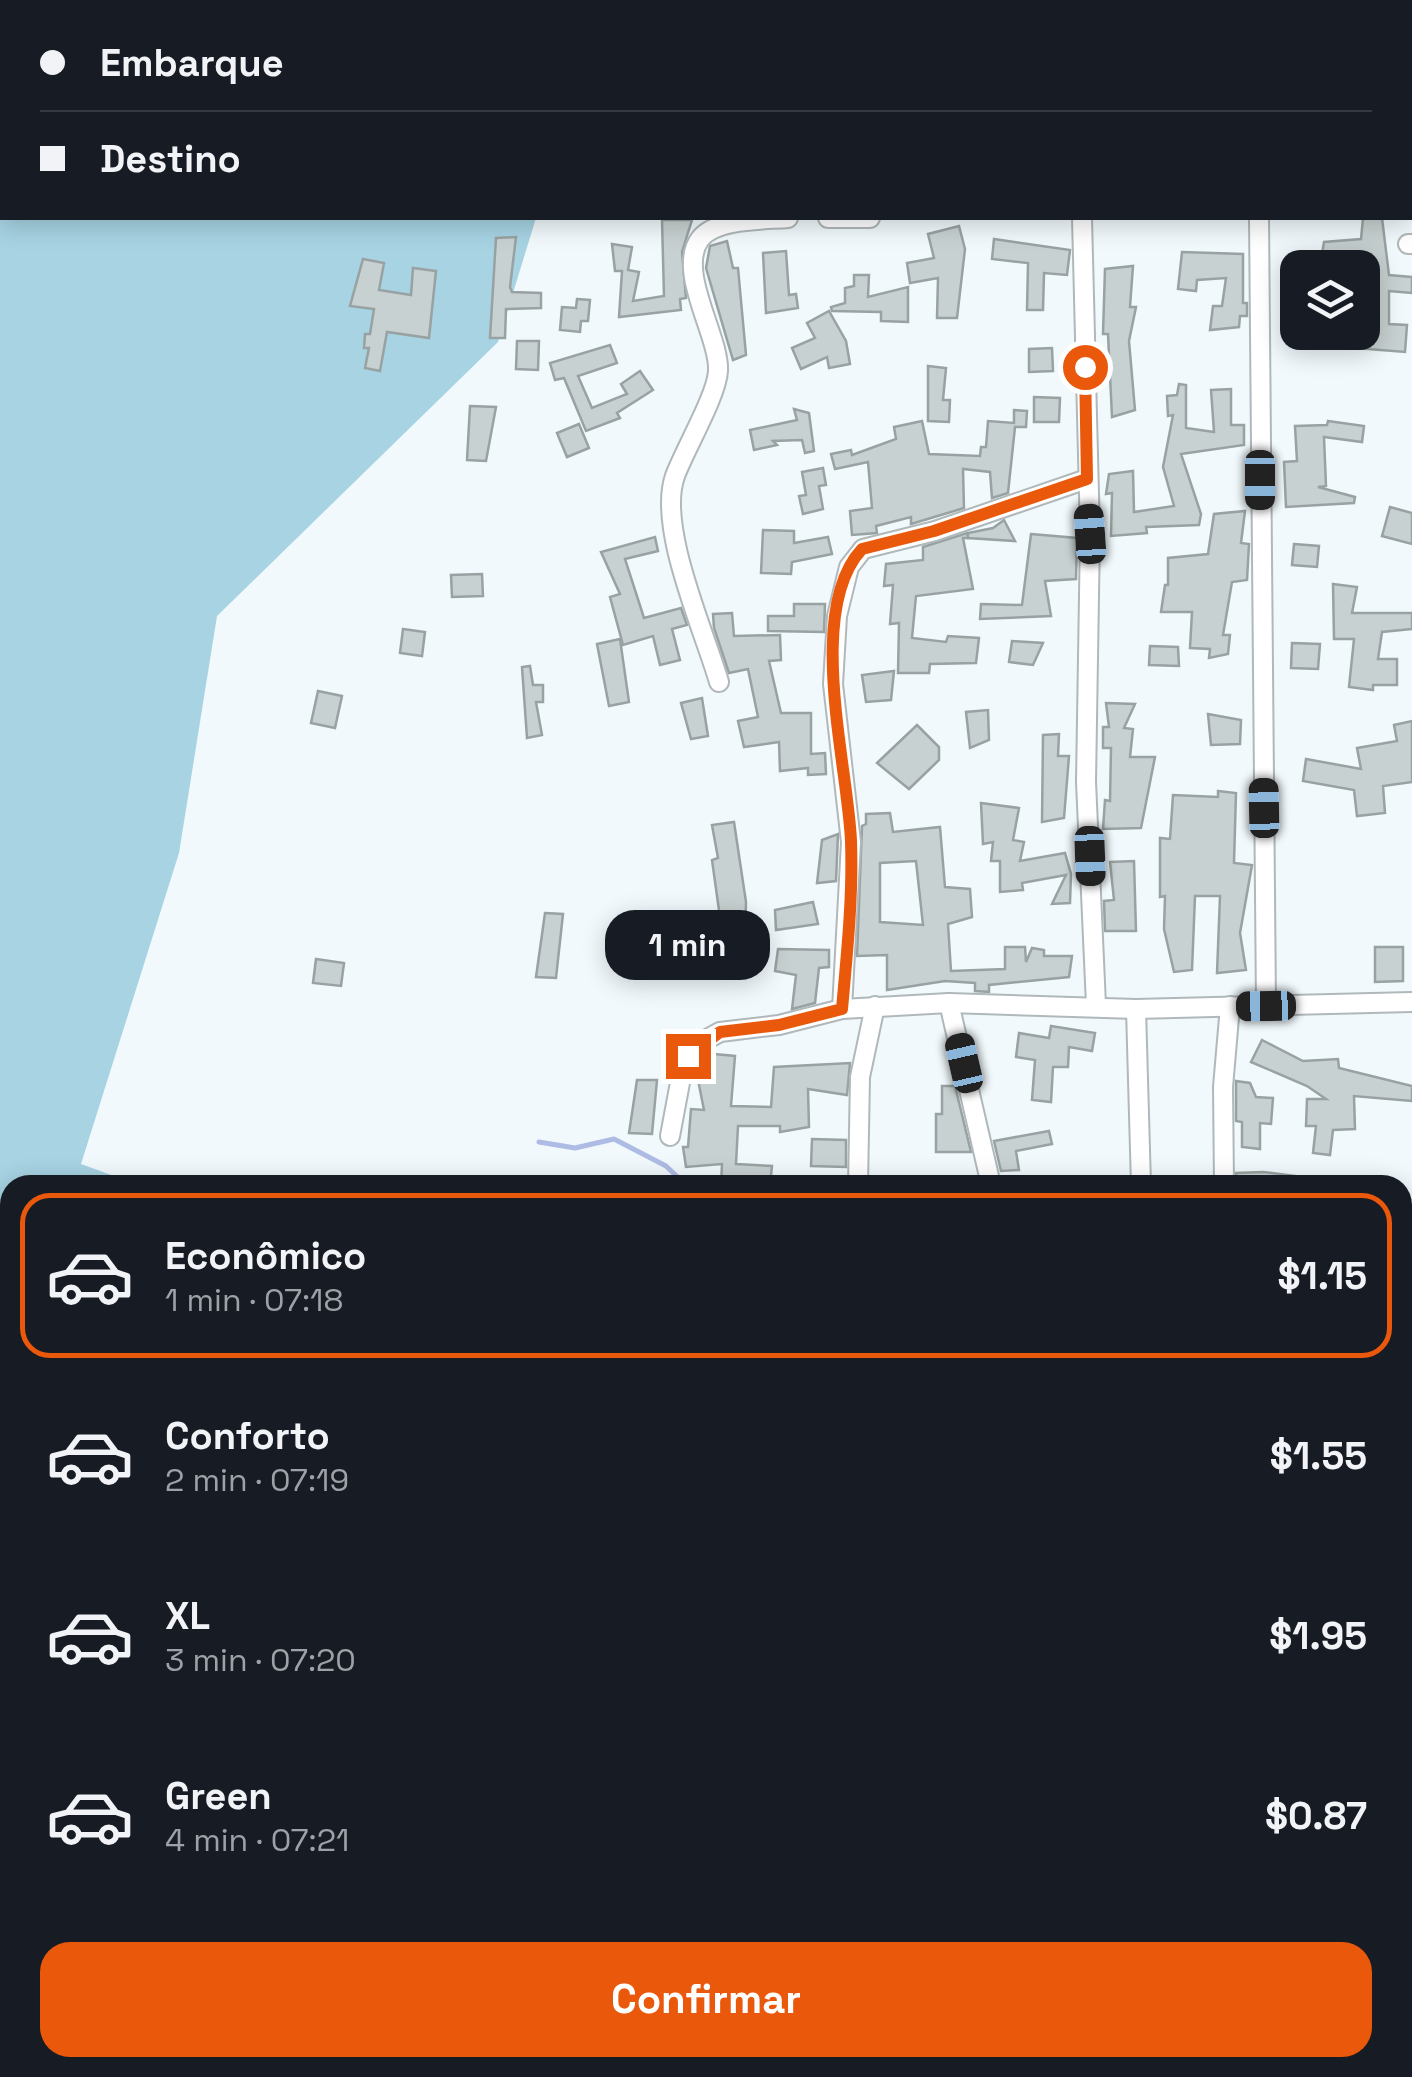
<!DOCTYPE html>
<html lang="pt">
<head>
<meta charset="utf-8">
<style>
  body { margin:0; font-family:"Space Grotesk",sans-serif; background:#242831; color:#f1f3f6; height:100vh; display:flex; flex-direction:column; font-size:38px; white-space:nowrap }
  * { box-sizing:border-box; margin:0 }
  p { font-size:32px; color:#9ea1a6 }
  .icon { flex:none; width:55px; height:55px; fill:none; stroke:currentColor; stroke-width:2; stroke-linecap:round; stroke-linejoin:round }
  .map { position:relative; flex:1; overflow:hidden }
  .sheet { position:absolute; left:0px; top:1175px; width:1412px; height:902px; display:flex; flex-direction:column; background:#171b24; border-radius:30px 30px 0 0; box-shadow:0 5px 25px #0003 }
  .sheet>* { flex:none }
  .banner { position:absolute; left:0px; top:0px; width:1412px; height:220px; box-shadow:0 5px 25px #0003; display:grid; align-content:center; height:220px; padding:0 40px; background:#171b24 }
  .fabs { position:absolute; left:1280px; top:250px; display:grid; gap:20px }
  .fabs a { display:grid; place-items:center; width:100px; height:100px; border-radius:20px; background:#171b24; box-shadow:0 5px 25px #0003; font-size:50px }
  .end { position:absolute; width:45px; height:45px; margin:-22px; border:12px solid #ea580c; background:#fff; box-shadow:0 0 0 5px #fff }
  .from { border-radius:50% }
  .bubble { position:absolute; height:70px; border-radius:30px; background:#171b24; box-shadow:0 5px 25px #0003; font-size:32px; font-weight:600; line-height:70px; text-align:center }
  .car { position:absolute; width:30px; height:60px; margin:-30px -15px; border-radius:12px; box-shadow:0 0 8px 2px #0007; background:linear-gradient(#222 24%,#8ab4d8 0 40%,#222 0 76%,#8ab4d8 0 86%,#222 0) }
  .banner b { display:flex; align-items:center; gap:35px; height:95px; font-size:38px }
  .banner b+b { border-top:2px solid #363941 }
  .banner i { width:25px; height:25px; background:#f1f3f6 }
  ul { padding:18px 0 0; list-style:none }
  li { display:flex; align-items:center; gap:30px; height:165px; margin:0 20px 15px; padding:0 20px; border:5px solid transparent; border-radius:30px }
  li div { flex:1 }
  li b { display:block; font-size:38px }
  li em { font-style:normal; font-weight:600 }
  li.active { border-color:#ea580c }
  li>.icon { width:90px; height:90px; stroke-width:1.5 }
  .cta { display:flex; gap:20px; margin-top:auto; padding:20px 40px }
  .cta a { flex:1; height:115px; border-radius:30px; background:#ea580c; color:#fff; font-size:40px; font-weight:600; line-height:115px; text-align:center }
  .map>svg:first-child { display:block }
</style>
</head>
<body>
<div class="map">
<svg width="1412" height="2077" viewBox="0 0 1412 2077">
  <rect width="100%" height="100%" fill="#f1f9fc"/>
  <!-- green -->
  <polygon fill="#a7d3e3" points="0,0 587,0 2,2 2,218 536,218 498,342 217,616 179,853 81,1164 139,1185 10,1185 10,2013 0,2040"/>
  <g fill="none" stroke-linecap="round" stroke-linejoin="round">
    <!-- stream -->
    <g stroke="#aebce5" stroke-width="5">
      <polyline points="539,1142 575,1148 614,1139 666,1166 686,1185"/>
      <polyline points="809,2077 810,2068"/>
    </g>
  </g>
  <!-- building -->
  <g fill="#c8d1d1" stroke="#99a2a2" stroke-width="2.5" fill-rule="evenodd">
    <polygon points="1363,218 1382,218 1389,275 1412,277 1412,293 1389,291 1389,324 1407,325 1405,352 1356,348 1357,332 1362,332 1362,268 1353,268 1353,260 1322,254 1324,242 1361,239"/>
    <polygon points="662,220 692,220 682,252 686,298 680,299 681,310 619,317 622,271 615,271 612,244 632,247 628,270 639,272 633,301 664,296"/>
    <polygon points="959,226 965,249 957,318 937,318 938,278 910,283 907,263 934,258 928,234"/>
    <polygon points="516,237 510,287 512,292 541,293 541,308 506,309 505,338 490,338 496,238"/>
    <polygon points="994,239 1070,250 1067,275 1044,273 1043,310 1027,310 1028,263 992,259"/>
    <polygon points="727,241 733,268 738,268 746,355 733,360 706,268 710,246"/>
    <polygon points="786,251 789,295 796,294 798,308 766,313 763,253"/>
    <polygon points="1182,252 1243,254 1243,303 1247,303 1247,316 1240,316 1239,327 1210,330 1213,306 1222,306 1226,278 1197,280 1196,291 1178,289"/>
    <polygon points="363,259 384,263 379,290 411,295 413,268 436,271 429,338 387,332 380,371 365,368 369,348 364,348 365,334 370,334 374,309 350,306"/>
    <polygon points="1133,266 1130,307 1136,307 1129,341 1135,410 1112,417 1108,334 1103,334 1105,269"/>
    <polygon points="854,275 869,275 868,297 908,287 908,322 881,321 881,312 832,311 831,307 845,303 845,288 854,286"/>
    <polygon points="1287,293 1298,294 1298,337 1284,336"/>
    <polygon points="577,299 590,300 588,321 581,321 580,332 560,330 562,307 576,308"/>
    <polygon points="829,311 846,341 850,364 829,368 827,357 801,369 792,348 815,338 807,323"/>
    <polygon points="517,341 539,341 538,370 516,369"/>
    <polygon points="610,345 617,363 578,376 592,408 627,394 621,384 640,371 653,390 617,413 620,418 586,431 564,378 555,380 550,363"/>
    <polygon points="1052,348 1053,371 1029,372 1029,349"/>
    <polygon points="928,366 946,368 943,400 950,400 949,422 928,421"/>
    <polygon points="1179,384 1186,385 1186,428 1214,432 1211,390 1231,389 1231,425 1244,425 1244,445 1181,454 1201,514 1199,525 1146,527 1147,533 1111,536 1112,493 1106,494 1109,474 1133,471 1134,512 1174,506 1163,467 1173,415 1168,416 1167,396 1177,395"/>
    <polygon points="1034,397 1060,398 1059,422 1034,422"/>
    <polygon points="470,406 496,407 486,461 467,460"/>
    <polygon points="794,409 809,413 814,451 805,453 802,440 773,441 777,445 754,450 750,430 797,420"/>
    <polygon points="1014,410 1027,411 1026,427 1015,427 1008,493 992,498 990,472 963,469 964,508 911,524 911,517 876,526 877,533 852,535 850,511 872,508 868,462 835,469 831,454 851,450 852,455 896,439 894,427 922,421 929,454 980,456 981,447 986,447 988,421 1014,423"/>
    <polygon points="1328,421 1364,426 1362,442 1324,437 1326,486 1318,487 1355,497 1354,503 1286,507 1284,462 1297,461 1295,426 1327,425"/>
    <polygon points="579,424 589,448 567,457 557,433"/>
    <polygon points="823,468 826,485 819,486 823,509 803,514 799,496 806,495 802,472"/>
    <polygon points="1390,507 1412,513 1412,544 1382,536"/>
    <polygon points="1245,511 1241,543 1249,544 1247,580 1232,582 1223,635 1230,635 1228,654 1209,658 1210,649 1190,648 1192,612 1161,612 1165,585 1168,585 1168,558 1208,554 1214,514"/>
    <polygon points="1004,520 1015,541 968,538 968,533 993,528"/>
    <polygon points="763,530 794,531 794,543 828,537 832,554 792,562 791,574 761,573"/>
    <polygon points="967,533 968,538 963,538 973,589 916,596 912,638 946,642 948,636 979,638 976,663 930,664 929,673 898,673 899,623 890,624 893,585 884,586 886,564 923,560 923,547"/>
    <polygon points="1031,534 1077,538 1076,579 1045,581 1051,616 980,619 981,604 1022,605"/>
    <polygon points="655,537 658,551 625,559 644,618 681,608 687,625 672,629 680,660 660,665 653,636 623,645 610,597 620,594 601,552"/>
    <polygon points="1294,544 1319,546 1317,567 1292,565"/>
    <polygon points="482,574 483,596 452,597 451,575"/>
    <polygon points="1333,584 1357,587 1352,613 1412,613 1412,629 1382,632 1378,659 1397,659 1397,685 1373,685 1373,690 1349,687 1354,639 1334,639"/>
    <polygon points="794,604 825,604 824,632 768,631 768,616 794,616"/>
    <polygon points="732,613 734,636 780,635 781,660 769,661 781,713 811,713 811,754 825,753 826,774 808,775 808,768 780,771 779,742 744,747 738,721 758,717 748,669 729,673 714,628 713,614"/>
    <polygon points="403,629 425,632 422,656 400,653"/>
    <polygon points="620,639 629,702 609,706 597,644"/>
    <polygon points="1012,641 1043,643 1033,665 1009,662"/>
    <polygon points="1292,643 1320,644 1318,669 1291,668"/>
    <polygon points="1150,646 1178,647 1179,666 1149,665"/>
    <polygon points="530,666 533,685 543,685 543,702 536,702 542,735 527,738 522,667"/>
    <polygon points="894,671 891,700 866,702 862,675"/>
    <polygon points="318,691 342,696 335,728 311,723"/>
    <polygon points="702,698 708,736 691,739 681,703"/>
    <polygon points="1106,703 1135,704 1124,728 1133,729 1130,757 1155,757 1141,828 1103,829 1105,800 1110,801 1111,748 1103,748 1103,727 1109,727"/>
    <polygon points="988,710 989,740 970,748 966,712"/>
    <polygon points="1208,714 1241,720 1240,744 1211,745"/>
    <polygon points="1412,721 1412,782 1383,786 1385,813 1357,816 1354,790 1303,781 1306,759 1361,769 1357,748 1397,741 1394,725"/>
    <polygon points="917,725 939,747 939,760 909,789 877,763"/>
    <polygon points="1059,734 1058,756 1069,756 1064,818 1042,822 1043,735"/>
    <polygon points="1218,791 1236,793 1234,863 1252,865 1240,933 1246,970 1217,973 1220,896 1195,896 1192,970 1174,972 1164,929 1165,896 1160,897 1160,838 1170,839 1173,795 1218,797"/>
    <polygon points="981,803 1019,808 1013,840 1024,842 1020,861 1065,853 1071,874 1070,903 1052,904 1066,875 1022,883 1023,890 1000,892 1000,861 991,861 993,842 983,844"/>
    <path d="M890,813l3,19 47,-5 5,60 25,2 2,28 -24,7 3,47 54,-2v-22h20l1,15 6,-14 12,2v6h28l-3,21 -80,8v7l-14,-1v-8l-30,-2 -58,9v-35l-30,1 5,-130 4,-2v-10zM916,861l7,64 -43,-3v-59z"/>
    <polygon points="734,822 746,902 745,935 723,939 712,860 718,858 712,825"/>
    <polygon points="838,834 836,881 817,883 822,840"/>
    <polygon points="1134,861 1136,931 1105,931 1104,901 1114,900 1110,862"/>
    <polygon points="813,902 818,924 776,930 775,910"/>
    <polygon points="545,913 563,914 556,978 536,977"/>
    <polygon points="1375,947 1403,947 1403,981 1375,982"/>
    <polygon points="730,949 751,951 749,975 731,976"/>
    <polygon points="778,949 829,950 829,967 819,968 815,1003 792,1009 796,975 775,971"/>
    <polygon points="316,959 344,963 341,986 313,983"/>
    <polygon points="1051,1026 1095,1033 1092,1051 1069,1047 1068,1067 1053,1067 1051,1102 1032,1100 1035,1060 1016,1057 1019,1033 1049,1038"/>
    <polygon points="1262,1040 1303,1061 1338,1059 1339,1068 1412,1086 1412,1101 1354,1096 1355,1129 1333,1130 1330,1155 1313,1153 1316,1126 1306,1126 1307,1099 1326,1099 1307,1086 1251,1062"/>
    <polygon points="714,1054 735,1056 731,1106 771,1107 774,1067 850,1063 847,1095 808,1089 809,1127 780,1132 780,1126 738,1126 736,1164 772,1166 770,1185 721,1185 722,1164 686,1167 683,1147 688,1147 691,1109 704,1110 697,1075 712,1075"/>
    <polygon points="637,1080 657,1080 652,1134 629,1133"/>
    <polygon points="1236,1081 1250,1083 1256,1097 1273,1098 1271,1124 1260,1123 1260,1149 1242,1147 1242,1122 1236,1121"/>
    <polygon points="942,1086 955,1086 971,1152 936,1152 936,1114 942,1114"/>
    <polygon points="1049,1131 1052,1144 1016,1151 1019,1170 1001,1171 994,1141"/>
    <polygon points="812,1139 846,1140 846,1167 811,1166"/>
    <polygon points="1263,1172 1296,1176 1296,1185 1236,1185 1236,1173"/>
  </g>
  <g fill="none" stroke-linecap="round" stroke-linejoin="round">
    <!-- minor casing -->
    <g stroke="#b0b8bb" stroke-width="22">
      <g id="minor">
        <polyline points="1079,0 1079,2"/>
        <polyline points="1265,2 1265,0"/>
        <polyline points="1410,152 1412,165"/>
        <polyline points="828,218 870,218"/>
        <polyline points="1082,218 1090,534 1086,782 1096,1005"/>
        <polyline points="1259,218 1266,1006"/>
        <polyline points="1408,244 1412,244"/>
        <path d="M719,682c-15,-52 -62,-155 -44,-206 9,-25 42,-81 43,-105 2,-34 -42,-100 -18,-132 16,-21 65,-19 88,-21"/>
        <polyline points="949,1003 991,1185"/>
        <polyline points="842,1009 851,842 833,684 837,616 849,567 863,549 935,531 1087,479"/>
        <polyline points="1136,1009 1141,1185"/>
        <polyline points="670,1136 682,1072 698,1044 720,1032 779,1025 842,1009 949,1003 1136,1009 1412,1002"/>
        <polyline points="858,1185 860,1077 875,1006"/>
        <polyline points="1224,1185 1223,1087 1230,1006"/>
        <polyline points="1402,2028 1412,2033"/>
        <polyline points="538,2074 632,2068 648,2077"/>
        <polyline points="149,2077 149,2068"/>
        <polyline points="1290,2077 1290,2068"/>
      </g>
    </g>
    <!-- minor -->
    <use href="#minor" stroke="#fff" stroke-width="18"/>
  </g>
  <g fill="none" stroke-linecap="round" stroke-linejoin="round">
    <!-- route -->
    <path stroke="#ea580c" stroke-width="12" d="M688,1056l32,-24 59,-7 63,-16c5,-56 11,-112 9,-168 -3,-75 -46,-231 11,-292l72,-18 153,-52 -2,-112"/>
  </g>
</svg>
<div class="fabs">
<a><svg class="icon" aria-label="layers" viewBox="0 0 24 24"><path d="M12 4l9 5-9 5-9-5zM3 14l9 5 9-5"/></svg></a>
</div>
<i class="end from" style="left:1085px;top:367px"></i>
<i class="end" style="left:688px;top:1056px"></i>
<div class="bubble" style="left:605px;top:910px;width:165px">1 min</div>
<i class="car" style="left:1260px;top:480px;rotate:180deg"></i>
<i class="car" style="left:1090px;top:534px;rotate:356deg"></i>
<i class="car" style="left:1264px;top:808px;rotate:359deg"></i>
<i class="car" style="left:1090px;top:856px;rotate:178deg"></i>
<i class="car" style="left:1266px;top:1006px;rotate:269deg"></i>
<i class="car" style="left:964px;top:1063px;rotate:347deg"></i>
<div class="banner">
<b><i class="from"></i>Embarque</b>
<b><i></i>Destino</b>
</div>
<section class="sheet">
<ul>
<li class="active"><svg class="icon" aria-label="car" viewBox="0 0 24 24"><path d="M5 17H2v-5l4-1 3-4h7l3 4 3 1v5h-3M9 17h6M6 11h13"/><circle cx="7" cy="17" r="2"/><circle cx="17" cy="17" r="2"/></svg><div><b>Econômico</b><p>1 min · 07:18</p></div><em>$1.15</em></li>
<li><svg class="icon" aria-label="car" viewBox="0 0 24 24"><path d="M5 17H2v-5l4-1 3-4h7l3 4 3 1v5h-3M9 17h6M6 11h13"/><circle cx="7" cy="17" r="2"/><circle cx="17" cy="17" r="2"/></svg><div><b>Conforto</b><p>2 min · 07:19</p></div><em>$1.55</em></li>
<li><svg class="icon" aria-label="car" viewBox="0 0 24 24"><path d="M5 17H2v-5l4-1 3-4h7l3 4 3 1v5h-3M9 17h6M6 11h13"/><circle cx="7" cy="17" r="2"/><circle cx="17" cy="17" r="2"/></svg><div><b>XL</b><p>3 min · 07:20</p></div><em>$1.95</em></li>
<li><svg class="icon" aria-label="car" viewBox="0 0 24 24"><path d="M5 17H2v-5l4-1 3-4h7l3 4 3 1v5h-3M9 17h6M6 11h13"/><circle cx="7" cy="17" r="2"/><circle cx="17" cy="17" r="2"/></svg><div><b>Green</b><p>4 min · 07:21</p></div><em>$0.87</em></li>
</ul>
<div class="cta"><a>Confirmar</a></div>
</section>
</div>
</body>
</html>
